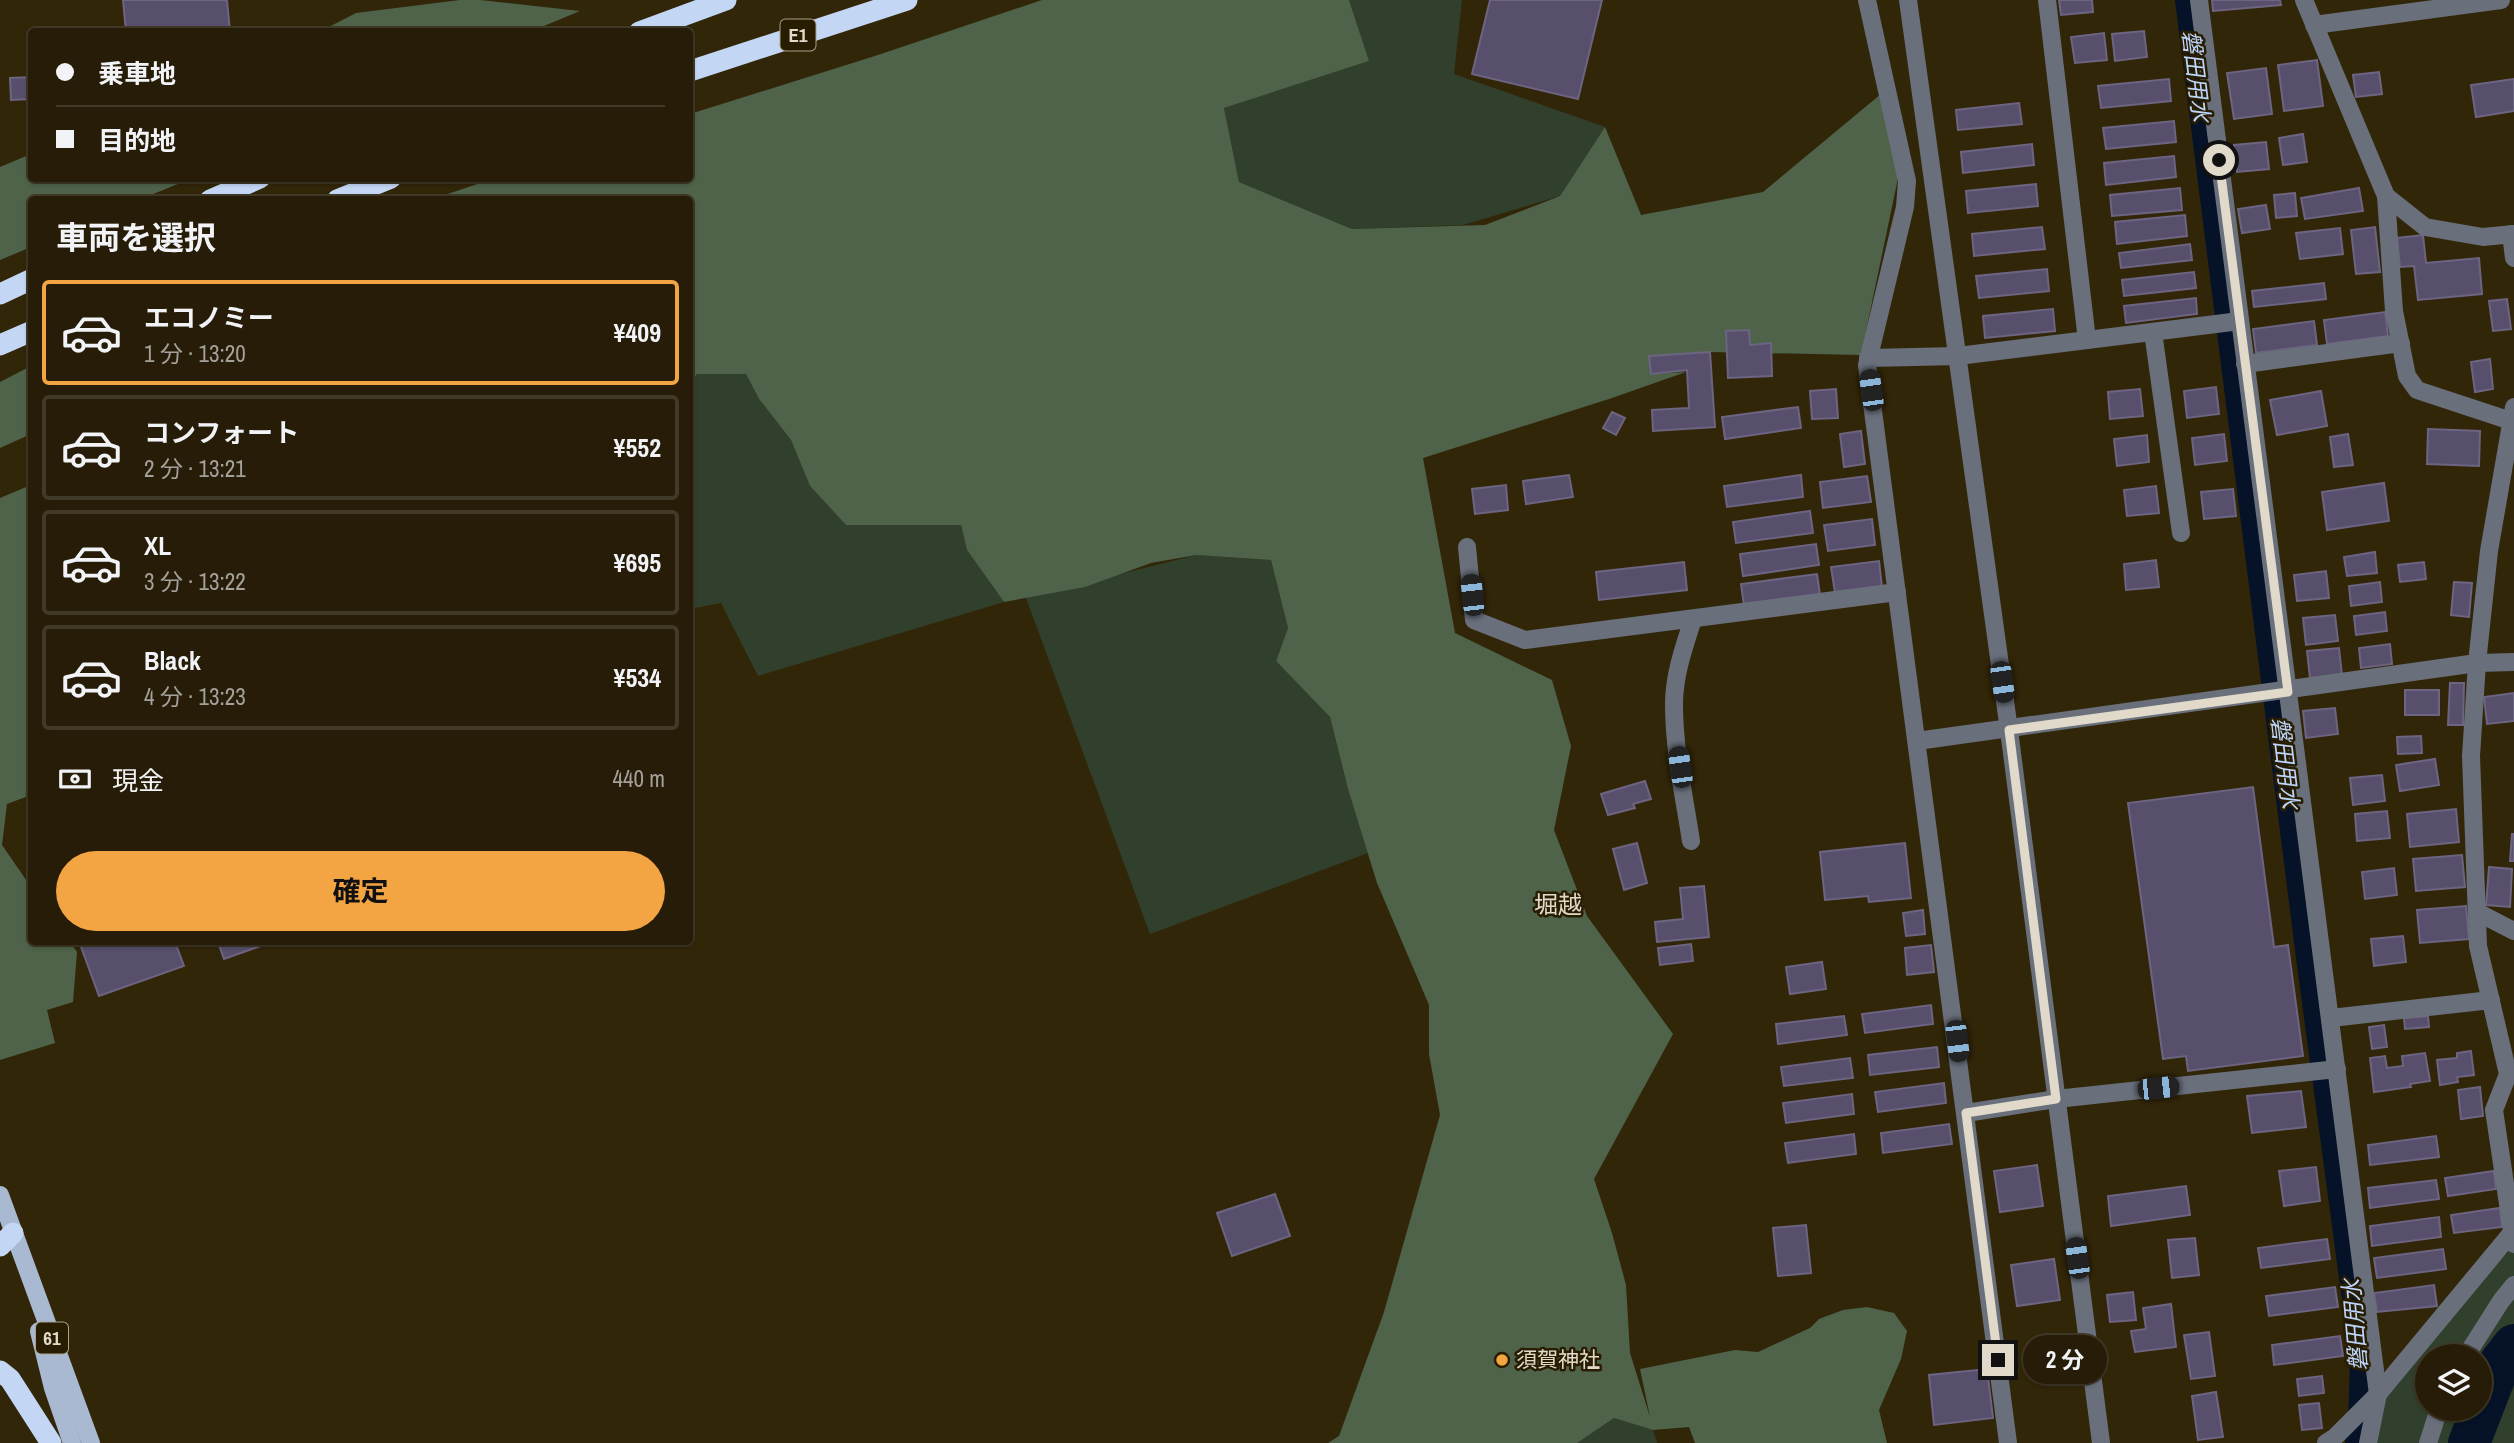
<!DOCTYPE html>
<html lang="ja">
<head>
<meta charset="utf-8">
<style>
  body { margin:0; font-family:"Archivo Narrow","Noto Sans JP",sans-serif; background:#2e2511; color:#f1f3f6; height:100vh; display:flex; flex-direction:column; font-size:26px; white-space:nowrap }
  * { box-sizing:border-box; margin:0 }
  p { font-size:23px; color:#a4a19b }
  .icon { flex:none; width:38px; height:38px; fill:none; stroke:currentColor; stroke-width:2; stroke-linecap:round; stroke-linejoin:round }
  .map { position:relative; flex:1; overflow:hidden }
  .panel { position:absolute; left:28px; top:196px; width:665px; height:749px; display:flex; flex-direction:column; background:#261c07; border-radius:7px; box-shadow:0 2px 5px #0004,0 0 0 2px #423a28 }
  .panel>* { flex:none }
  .guide { position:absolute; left:28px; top:28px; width:665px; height:154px; border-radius:7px; box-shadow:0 2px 5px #0004,0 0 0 2px #423a28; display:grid; align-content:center; height:154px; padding:0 28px; background:#261c07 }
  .buttons { position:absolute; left:2415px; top:1344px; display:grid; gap:14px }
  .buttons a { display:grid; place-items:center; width:77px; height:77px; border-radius:50%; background:#261c07; box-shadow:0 2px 5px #0004,0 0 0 2px #423a28; font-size:35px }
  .end { position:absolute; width:32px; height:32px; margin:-16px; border:9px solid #e1daca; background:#111; box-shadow:0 0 0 4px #111 }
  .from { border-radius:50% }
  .bubble { position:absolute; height:49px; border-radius:24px; background:#261c07; box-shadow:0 2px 5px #0004,0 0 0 2px #423a28; font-size:23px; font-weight:700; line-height:49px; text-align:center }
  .car { position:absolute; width:21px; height:42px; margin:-21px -10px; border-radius:9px; box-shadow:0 0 5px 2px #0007; background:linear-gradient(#222 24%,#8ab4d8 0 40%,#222 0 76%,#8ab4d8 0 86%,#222 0) }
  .guide b { display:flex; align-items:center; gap:24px; height:66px; font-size:26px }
  .guide b+b { border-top:2px solid #423a28 }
  .guide i { width:18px; height:18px; background:#f1f3f6 }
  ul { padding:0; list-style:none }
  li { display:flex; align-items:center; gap:21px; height:105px; margin:0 14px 10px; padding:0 14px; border:4px solid #423a28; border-radius:7px }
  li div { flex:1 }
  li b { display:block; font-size:26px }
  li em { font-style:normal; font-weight:700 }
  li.selected { border-color:#f3a443 }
  li>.icon { width:63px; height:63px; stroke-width:1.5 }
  h2 { padding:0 28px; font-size:32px; line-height:84px }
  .pay { display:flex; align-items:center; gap:18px; height:77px; padding:0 28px; font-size:26px }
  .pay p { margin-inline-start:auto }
  .action { display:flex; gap:14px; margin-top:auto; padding:14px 28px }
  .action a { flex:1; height:80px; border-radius:42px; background:#f3a443; color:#111; font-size:28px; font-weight:700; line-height:80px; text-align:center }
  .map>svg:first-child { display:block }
</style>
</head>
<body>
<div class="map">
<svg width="2514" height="1443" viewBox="0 0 2514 1443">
  <rect width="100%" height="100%" fill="#322609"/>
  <!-- green -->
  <g fill="#30402c" fill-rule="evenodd">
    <polygon points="1349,0 1462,0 1454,74 1605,127 1560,196 1463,225 1352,229 1239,182 1224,108 1369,61"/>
    <polygon points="697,374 746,374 759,399 791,440 810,486 846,525 961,525 967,550 1004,602 758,676 721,603 690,609 690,386"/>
    <polygon points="1196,555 1271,560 1288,628 1276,661 1330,717 1348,789 1368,853 1150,934 1026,598"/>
    <path d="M2514,1246v197h-145l9,-49zM2427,1356h53v53h-53z"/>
    <polygon points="1614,1418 1653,1430 1657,1443 1574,1443"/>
  </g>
  <!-- forest -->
  <g fill="#4e634a">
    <polygon points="460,0 480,0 580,11 532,31 321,31 356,13"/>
    <polygon points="1042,0 1349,0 1369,61 1224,108 1239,182 1352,229 1485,225 1560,196 1605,127 1641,215 1763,192 1887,89 1902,159 1861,355 1710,352 1650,356 1651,374 1686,372 1609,399 1423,458 1455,633 1552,680 1571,746 1554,830 1587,916 1673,1034 1594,1179 1612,1233 1626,1285 1630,1353 1650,1417 1640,1369 1735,1350 1758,1352 1810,1328 1819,1319 1843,1310 1867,1307 1894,1313 1907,1331 1901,1359 1879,1410 1887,1443 1695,1443 1689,1427 1653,1430 1614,1418 1577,1443 1328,1443 1339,1436 1384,1312 1440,1115 1429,1054 1429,1005 1377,883 1348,789 1330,717 1276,661 1288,628 1271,560 1196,555 1151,563 1085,587 1004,602 967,550 961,525 846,525 810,486 791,440 759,399 746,374 697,374 690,385 690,200 430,200 492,179 690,178 690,114 878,55"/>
    <polygon points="31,154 32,178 190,179 141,199 32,200 31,247 0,260 0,167"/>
    <polygon points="31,366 31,434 0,448 0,382"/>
    <polygon points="31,485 31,795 7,804 2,845 31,887 32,942 70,942 77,952 73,1002 47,1010 55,1043 0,1060 0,498"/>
  </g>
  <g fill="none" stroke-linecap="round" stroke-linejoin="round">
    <!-- canal -->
    <polyline stroke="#051227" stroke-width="24" points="2187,0 2309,965 2362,1359 2360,1422 2357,1443"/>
    <!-- river -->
    <polyline stroke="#051227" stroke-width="42" points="2469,1443 2500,1363 2514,1345"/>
  </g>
  <!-- building -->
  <g fill="#574f6b" stroke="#6c6481" stroke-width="2">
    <polygon points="123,0 227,0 230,32 126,32"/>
    <polygon points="1490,0 1602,0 1578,99 1472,74"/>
    <polygon points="2059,0 2092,0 2093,12 2061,15"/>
    <polygon points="2212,0 2280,0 2281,5 2213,11"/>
    <polygon points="2144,31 2147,57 2115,61 2112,34"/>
    <polygon points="2104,33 2107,60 2075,63 2071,37"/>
    <polygon points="2317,60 2323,106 2284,111 2278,65"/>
    <polygon points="2266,68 2272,114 2234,119 2227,73"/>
    <polygon points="2379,72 2382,94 2356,97 2353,75"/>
    <polygon points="32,77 32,99 11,100 10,78"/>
    <polygon points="2169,79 2171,101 2101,108 2098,86"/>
    <polygon points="2514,79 2514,111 2476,117 2471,85"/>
    <polygon points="2019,103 2022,124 1958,130 1956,110"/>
    <polygon points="2174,121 2176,142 2106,149 2103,128"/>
    <polygon points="2303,134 2307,162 2283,165 2279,138"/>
    <polygon points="2266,142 2269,169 2237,172 2234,145"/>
    <polygon points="2032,144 2034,165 1963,173 1961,152"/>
    <polygon points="2174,156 2176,177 2106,185 2104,163"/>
    <polygon points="2036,184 2038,206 1968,213 1966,191"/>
    <polygon points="2180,188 2182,210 2112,216 2110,195"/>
    <polygon points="2359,188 2363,211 2305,219 2301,198"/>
    <polygon points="2295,193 2297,216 2276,218 2274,195"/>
    <polygon points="2266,205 2270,229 2242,233 2238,209"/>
    <polygon points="2185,215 2187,236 2117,244 2115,222"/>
    <polygon points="2042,227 2045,249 1974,256 1972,234"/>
    <polygon points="2375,227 2380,272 2356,274 2351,230"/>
    <polygon points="2340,228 2343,254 2300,259 2296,233"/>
    <polygon points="2423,235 2426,263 2479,258 2482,294 2418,300 2414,266 2400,267 2397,238"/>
    <polygon points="2190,244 2192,260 2121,268 2119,253"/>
    <polygon points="2047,269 2049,291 1979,298 1976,276"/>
    <polygon points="2194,272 2196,288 2124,296 2122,280"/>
    <polygon points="2324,283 2326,299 2254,307 2252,291"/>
    <polygon points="2196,298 2197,314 2126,323 2124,306"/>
    <polygon points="2507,299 2511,329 2493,331 2489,301"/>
    <polygon points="2053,309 2055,331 1985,338 1983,316"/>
    <polygon points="2385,312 2388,336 2327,344 2324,320"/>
    <polygon points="2314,321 2317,345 2256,353 2253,329"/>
    <polygon points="1749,330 1750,345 1771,343 1772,376 1728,378 1726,331"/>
    <polygon points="1710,352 1715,427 1653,431 1652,410 1689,408 1687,370 1651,374 1649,356"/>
    <polygon points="2490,359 2493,389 2475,392 2471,362"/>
    <polygon points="2216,387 2219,414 2187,418 2184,391"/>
    <polygon points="1836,389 1838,418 1812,419 1810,391"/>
    <polygon points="2140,389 2143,416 2110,419 2108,392"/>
    <polygon points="2321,391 2327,426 2277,435 2270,400"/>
    <polygon points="1798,407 1801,428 1725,439 1722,417"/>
    <polygon points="1612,412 1625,418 1616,435 1603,428"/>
    <polygon points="2428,429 2480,431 2479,466 2427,464"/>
    <polygon points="1861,431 1865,464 1844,467 1840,434"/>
    <polygon points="2224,434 2227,461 2195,465 2192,438"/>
    <polygon points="2348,434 2353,465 2334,467 2330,437"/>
    <polygon points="2147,435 2149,462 2117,466 2114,439"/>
    <polygon points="1569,475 1573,497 1526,504 1523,481"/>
    <polygon points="1801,475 1803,497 1727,507 1724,486"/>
    <polygon points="1867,476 1871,502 1823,508 1820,482"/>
    <polygon points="2384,483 2389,521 2327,530 2322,492"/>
    <polygon points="1506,485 1508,510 1475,514 1472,489"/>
    <polygon points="2156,486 2159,513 2127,516 2124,490"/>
    <polygon points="2233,489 2236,516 2204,519 2201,492"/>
    <polygon points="1810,511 1813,533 1736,543 1733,522"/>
    <polygon points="1872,519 1875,545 1828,551 1824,525"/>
    <polygon points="1816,544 1819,565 1743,576 1740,554"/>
    <polygon points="2375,552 2377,573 2347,576 2344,557"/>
    <polygon points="2156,560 2159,587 2126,590 2124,564"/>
    <polygon points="1879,561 1882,587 1835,593 1831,567"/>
    <polygon points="1684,562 1687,590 1599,600 1596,572"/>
    <polygon points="2424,562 2426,579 2400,582 2398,565"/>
    <polygon points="2326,571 2329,598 2297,601 2294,575"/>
    <polygon points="1817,574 1820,595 1744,606 1741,584"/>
    <polygon points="2380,582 2382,602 2351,606 2349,586"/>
    <polygon points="2454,582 2472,583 2469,617 2451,615"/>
    <polygon points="2385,612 2387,631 2356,635 2354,616"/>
    <polygon points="2335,615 2338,641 2306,645 2303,618"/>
    <polygon points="2390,644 2392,664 2361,668 2359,648"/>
    <polygon points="2339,648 2342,675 2310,678 2307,651"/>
    <polygon points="2450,683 2464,683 2463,725 2448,725"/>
    <rect x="2405" y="690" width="34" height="25"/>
    <polygon points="2514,693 2514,721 2487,724 2484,697"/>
    <polygon points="2335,708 2338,734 2306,738 2303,711"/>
    <polygon points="2421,736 2422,753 2398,754 2397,737"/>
    <polygon points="2435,759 2439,785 2400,791 2396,765"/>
    <polygon points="2382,775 2385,801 2353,805 2350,778"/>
    <polygon points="1645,781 1651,799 1633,804 1635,808 1608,815 1601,794"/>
    <polygon points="2253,787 2274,947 2288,945 2303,1056 2188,1071 2186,1056 2163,1059 2128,803"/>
    <polygon points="2456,809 2459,842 2410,847 2407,814"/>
    <polygon points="2387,811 2390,838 2357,841 2355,814"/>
    <polygon points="2512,834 2514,834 2514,861 2510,861"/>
    <polygon points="1637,843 1647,883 1624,890 1613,849"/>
    <polygon points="1905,843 1911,898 1869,902 1868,896 1825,900 1820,852"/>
    <polygon points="2462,855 2465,887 2416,891 2413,859"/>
    <polygon points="2489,867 2512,869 2510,907 2486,905"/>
    <polygon points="2394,868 2397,895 2365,899 2362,872"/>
    <polygon points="1704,886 1709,937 1657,942 1655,922 1683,919 1680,888"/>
    <polygon points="2466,906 2469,939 2420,943 2417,910"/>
    <polygon points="1923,910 1925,934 1906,936 1903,913"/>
    <polygon points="2403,936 2406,962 2374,966 2371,939"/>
    <polygon points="87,942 175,942 184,966 99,996 80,944"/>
    <polygon points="218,942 272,942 224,959"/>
    <polygon points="1691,944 1693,961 1660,965 1658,948"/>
    <polygon points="1931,945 1934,972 1907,975 1905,948"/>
    <polygon points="1822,962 1826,989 1790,994 1786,967"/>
    <polygon points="1931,1005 1933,1024 1865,1033 1862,1014"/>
    <polygon points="1844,1016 1847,1035 1778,1044 1776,1024"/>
    <polygon points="2428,1016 2429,1027 2405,1029 2404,1018"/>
    <polygon points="2384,1025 2387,1047 2372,1049 2369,1027"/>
    <polygon points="1937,1047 1939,1067 1870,1075 1868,1055"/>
    <polygon points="2471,1051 2474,1075 2457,1077 2458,1082 2440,1085 2437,1060 2457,1058 2457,1053"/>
    <polygon points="2425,1053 2430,1081 2410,1084 2411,1087 2374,1092 2370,1058 2385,1056 2387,1068 2403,1066 2402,1056"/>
    <polygon points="1850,1058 1853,1078 1784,1086 1781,1067"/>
    <polygon points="1944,1083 1946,1103 1878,1112 1875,1092"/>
    <polygon points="2480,1087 2483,1116 2461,1119 2458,1090"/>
    <polygon points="2301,1091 2306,1127 2252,1133 2247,1096"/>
    <polygon points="1852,1094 1854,1114 1786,1123 1783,1103"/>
    <polygon points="1949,1124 1952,1144 1883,1153 1881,1133"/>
    <polygon points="1854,1134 1856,1154 1788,1163 1785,1143"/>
    <polygon points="2436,1136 2439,1157 2370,1165 2368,1145"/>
    <polygon points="2037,1165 2043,1206 2000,1212 1994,1171"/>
    <polygon points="2316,1167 2320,1201 2284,1206 2279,1171"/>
    <polygon points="2494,1171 2496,1189 2448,1196 2445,1178"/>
    <polygon points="2436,1180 2439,1199 2370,1208 2368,1188"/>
    <polygon points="2186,1186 2190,1215 2111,1226 2108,1196"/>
    <polygon points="1275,1194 1290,1236 1232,1256 1217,1213"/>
    <polygon points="2500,1208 2502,1227 2454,1233 2451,1215"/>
    <polygon points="2439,1217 2441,1237 2372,1246 2370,1226"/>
    <polygon points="1806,1225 1811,1273 1778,1276 1773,1228"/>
    <polygon points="2195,1238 2199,1275 2172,1278 2168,1240"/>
    <polygon points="2327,1239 2330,1259 2261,1268 2258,1248"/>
    <polygon points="2443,1249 2446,1269 2377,1278 2374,1258"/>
    <polygon points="2054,1259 2060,1300 2017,1306 2011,1265"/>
    <polygon points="2434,1285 2437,1306 2377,1312 2374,1293"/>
    <polygon points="2335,1287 2338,1307 2269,1316 2266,1296"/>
    <polygon points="2133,1292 2136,1320 2110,1322 2107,1295"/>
    <polygon points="2171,1304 2176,1347 2135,1352 2131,1331 2146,1329 2143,1308"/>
    <polygon points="2209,1332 2215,1376 2191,1379 2184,1335"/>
    <polygon points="2340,1336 2343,1356 2274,1365 2272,1345"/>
    <polygon points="1987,1369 1993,1418 1934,1425 1929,1375"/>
    <polygon points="2322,1376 2324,1393 2299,1396 2297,1379"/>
    <polygon points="2216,1392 2223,1437 2198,1440 2192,1396"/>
    <polygon points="2319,1403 2322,1428 2302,1430 2299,1405"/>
  </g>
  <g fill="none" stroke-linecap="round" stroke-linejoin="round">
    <!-- minor -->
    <g stroke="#69707c" stroke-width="18">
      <polyline points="1867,0 1907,181 1905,207 1867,365 2008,1443"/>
      <polyline points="1908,0 2009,730 2101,1443"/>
      <polyline points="2047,0 2087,340"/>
      <polyline points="2199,0 2378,1394 2368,1443"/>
      <polyline points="2304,0 2386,196 2425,227 2483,237 2514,234"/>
      <polyline points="2314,25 2501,0"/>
      <polyline points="2386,196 2394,311 2407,376 2417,390 2514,422"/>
      <polyline points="2511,234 2514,258"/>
      <polyline points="2153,332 2181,533"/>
      <polyline points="1868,358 1958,356 2240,321"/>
      <polyline points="2245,364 2401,343"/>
      <polyline points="2514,407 2489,551 2477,663 2471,756 2478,946 2508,1074 2494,1110 2514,1244"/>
      <polyline points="1467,547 1474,620 1525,640 1897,592"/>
      <polyline points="1917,741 2477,663 2514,662"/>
      <path d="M1691,841c-7,-45 -17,-91 -17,-137 0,-29 10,-57 19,-85"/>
      <polyline points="2477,912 2514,931"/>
      <polyline points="2331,1018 2491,1000"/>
      <polyline points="1966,1113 2056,1099 2337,1069"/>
      <polyline points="2466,1356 2501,1301 2514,1285"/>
      <polyline points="2326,1443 2334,1438 2378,1394 2514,1230"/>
      <polyline points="2428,1443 2439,1409"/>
    </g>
    <!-- major -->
    <g stroke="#a9b9d2" stroke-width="18">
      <polyline points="0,1195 91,1443"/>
      <polyline points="39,1331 53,1388 72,1443"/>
    </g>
    <!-- highway -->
    <g stroke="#c3d6f4" stroke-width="21">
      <polyline points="639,32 726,0"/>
      <polyline points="690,71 907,0"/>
      <polyline points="210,200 260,178"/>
      <polyline points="337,200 391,178"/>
      <polyline points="0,294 32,279"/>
      <polyline points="0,345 32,331"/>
      <polyline points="0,1246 13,1233"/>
      <polyline points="0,1371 10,1379 51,1443"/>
    </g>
  </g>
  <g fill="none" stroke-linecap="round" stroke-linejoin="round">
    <!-- route -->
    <polyline stroke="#e1daca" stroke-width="9" points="1998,1360 1966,1113 2056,1099 2009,730 2288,692 2219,160"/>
  </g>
  <!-- markers -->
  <circle fill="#f3a443" stroke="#281c01" stroke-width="2.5" cx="1502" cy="1360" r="7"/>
  <g text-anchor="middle" stroke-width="5" stroke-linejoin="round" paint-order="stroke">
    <!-- shield labels -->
    <g fill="#281c01" stroke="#aaa18e" stroke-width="2">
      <rect x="780.5" y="19.5" width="35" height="31" rx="5"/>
      <rect x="36" y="1322.5" width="32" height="31" rx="5"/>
    </g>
    <g font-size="19" font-weight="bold" fill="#e1daca">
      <text x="798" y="42">E1</text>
      <text x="52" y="1345">61</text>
    </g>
    <!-- poi labels -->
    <g font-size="21" fill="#e1daca" stroke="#281c01" text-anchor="start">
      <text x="1516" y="1367">須賀神社</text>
    </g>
    <!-- water labels -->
    <g font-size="23" font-style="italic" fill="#bbd5fc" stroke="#281c01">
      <text transform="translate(2196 76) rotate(83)" y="8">磐田用水</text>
      <text transform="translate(2285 763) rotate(83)" y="8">磐田用水</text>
      <text transform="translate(2355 1325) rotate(-95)" y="8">磐田用水</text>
    </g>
    <!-- quarter labels -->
    <g font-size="24" fill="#e1daca" stroke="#281c01">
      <text x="1558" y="913">堀越</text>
    </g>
  </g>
</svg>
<div class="buttons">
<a><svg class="icon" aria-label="layers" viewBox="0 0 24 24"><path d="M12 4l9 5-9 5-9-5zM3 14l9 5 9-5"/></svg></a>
</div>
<i class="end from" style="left:2219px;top:160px"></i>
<i class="end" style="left:1998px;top:1360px"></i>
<div class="bubble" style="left:2023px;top:1335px;width:84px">2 分</div>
<i class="car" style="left:1871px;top:390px;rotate:352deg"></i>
<i class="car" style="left:1472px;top:595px;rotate:354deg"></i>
<i class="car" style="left:2002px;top:682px;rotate:172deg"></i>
<i class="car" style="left:1680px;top:767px;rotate:352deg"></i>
<i class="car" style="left:1957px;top:1041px;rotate:173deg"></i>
<i class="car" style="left:2158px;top:1088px;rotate:84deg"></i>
<i class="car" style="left:2077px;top:1258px;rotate:352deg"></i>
<div class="guide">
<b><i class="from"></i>乗車地</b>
<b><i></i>目的地</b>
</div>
<section class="panel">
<h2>車両を選択</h2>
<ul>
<li class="selected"><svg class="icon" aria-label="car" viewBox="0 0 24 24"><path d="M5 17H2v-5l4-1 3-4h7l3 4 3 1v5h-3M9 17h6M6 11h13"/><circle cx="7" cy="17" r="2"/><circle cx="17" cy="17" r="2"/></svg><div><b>エコノミー</b><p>1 分 · 13:20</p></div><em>¥409</em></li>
<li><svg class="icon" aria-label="car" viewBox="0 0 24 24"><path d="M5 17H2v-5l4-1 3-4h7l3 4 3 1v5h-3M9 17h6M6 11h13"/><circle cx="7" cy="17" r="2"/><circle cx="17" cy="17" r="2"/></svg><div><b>コンフォート</b><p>2 分 · 13:21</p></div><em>¥552</em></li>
<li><svg class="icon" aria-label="car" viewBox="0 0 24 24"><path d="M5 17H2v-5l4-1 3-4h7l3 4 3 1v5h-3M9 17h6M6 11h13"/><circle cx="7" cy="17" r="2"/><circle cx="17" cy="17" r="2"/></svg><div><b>XL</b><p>3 分 · 13:22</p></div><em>¥695</em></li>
<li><svg class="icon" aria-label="car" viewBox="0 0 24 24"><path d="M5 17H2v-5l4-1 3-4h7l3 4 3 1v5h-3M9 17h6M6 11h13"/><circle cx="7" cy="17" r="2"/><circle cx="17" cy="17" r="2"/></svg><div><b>Black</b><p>4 分 · 13:23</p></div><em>¥534</em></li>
</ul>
<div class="pay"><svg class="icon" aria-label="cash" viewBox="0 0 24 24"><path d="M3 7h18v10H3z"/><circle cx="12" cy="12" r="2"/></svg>現金<p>440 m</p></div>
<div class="action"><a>確定</a></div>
</section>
</div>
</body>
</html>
